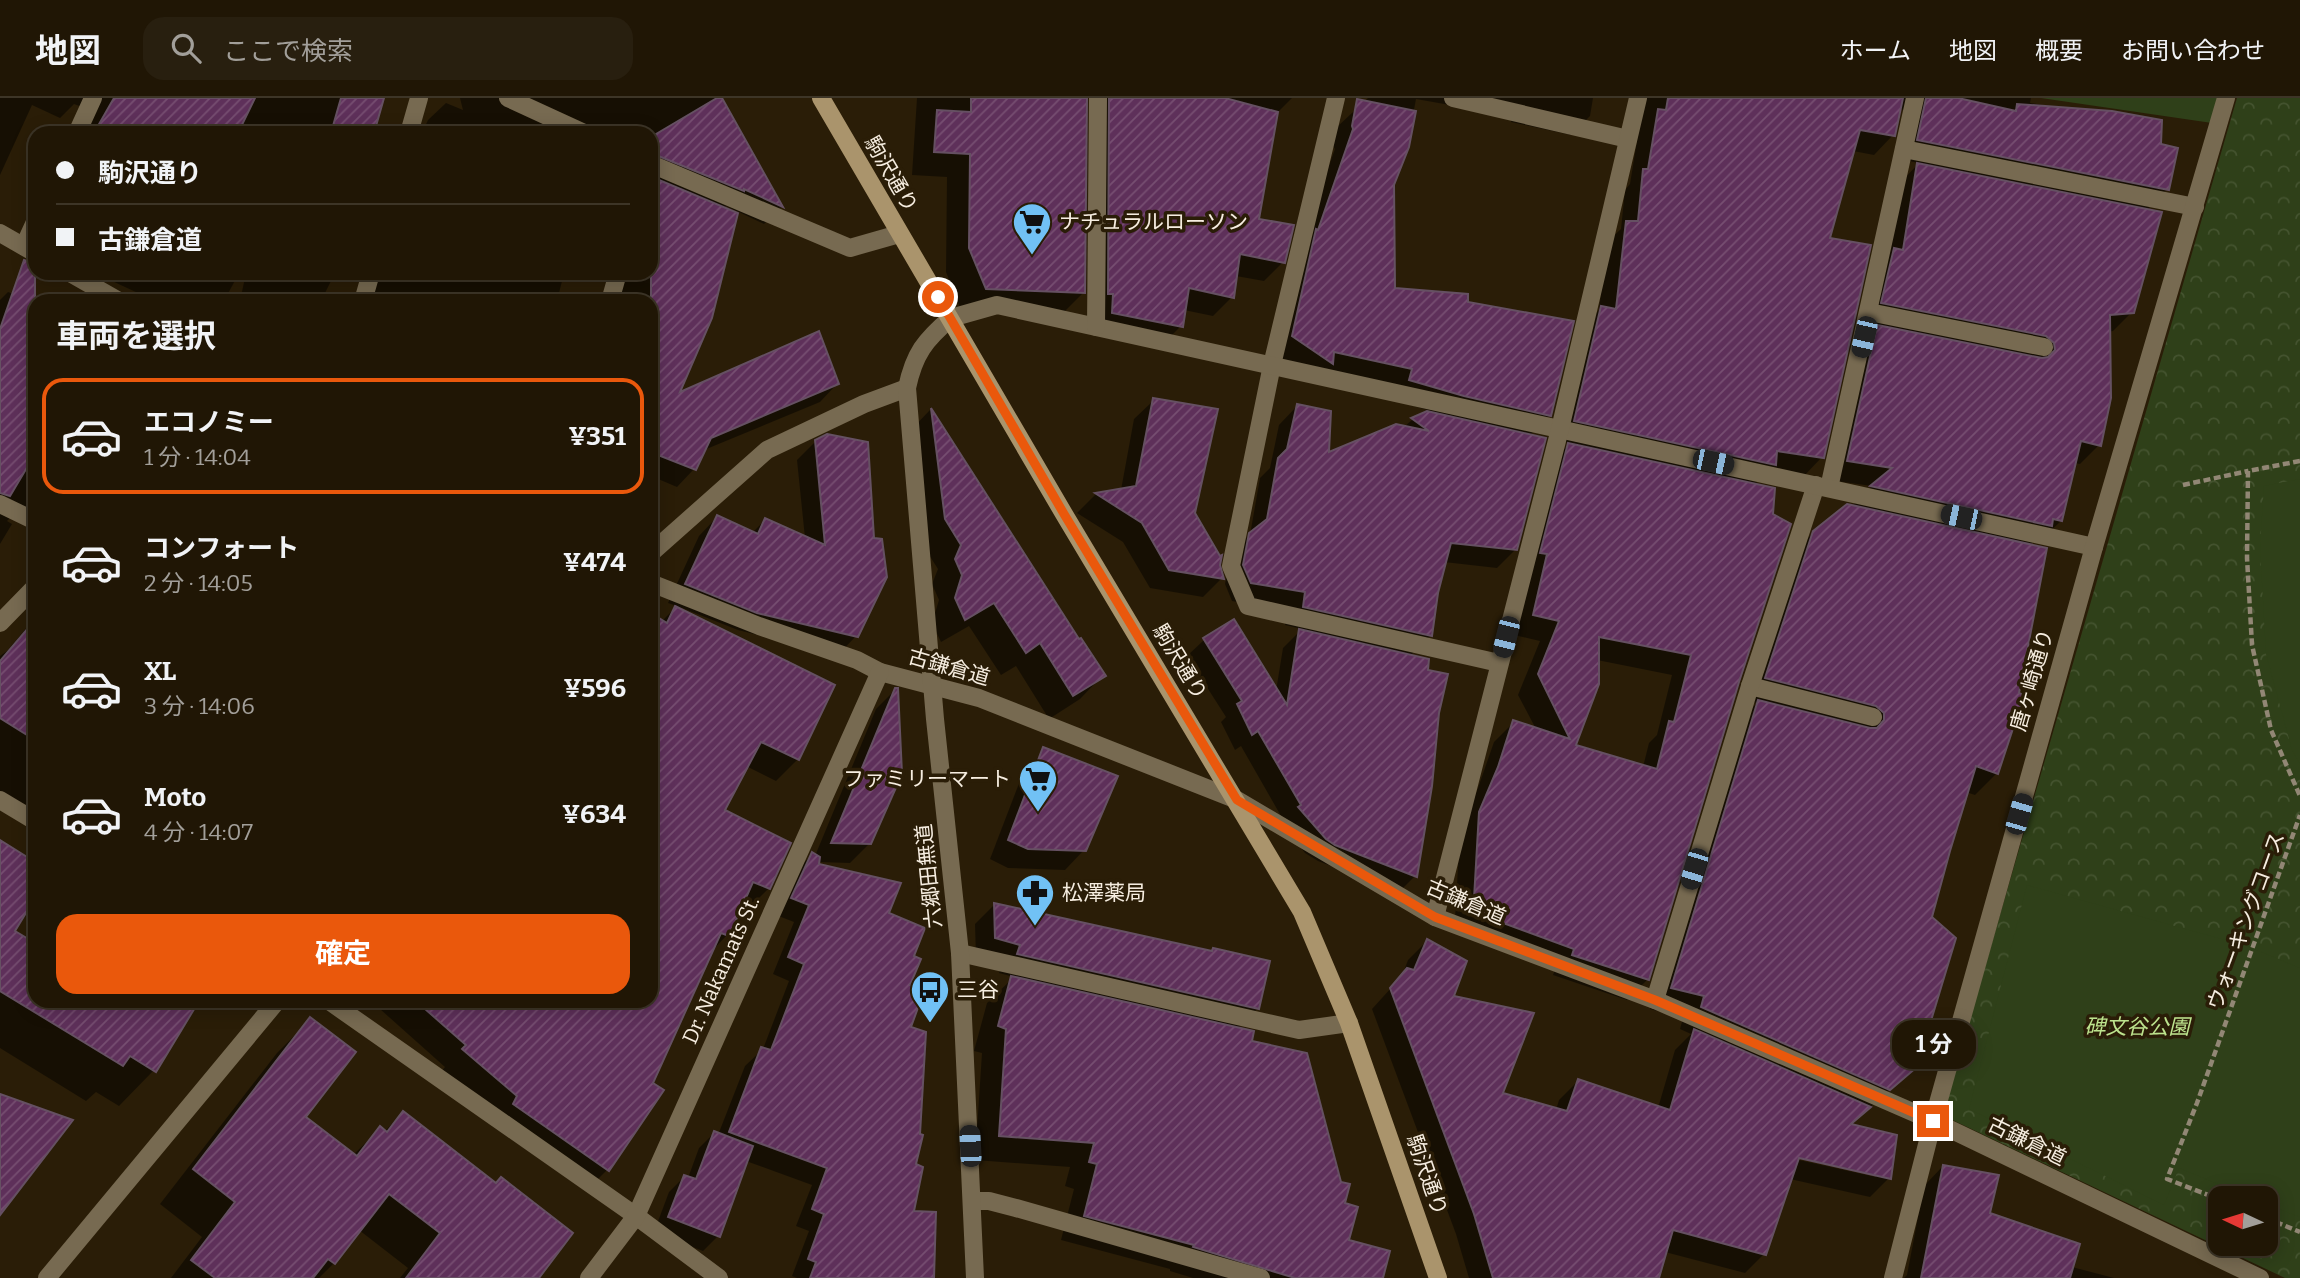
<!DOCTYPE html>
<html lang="ja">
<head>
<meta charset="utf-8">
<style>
  body { margin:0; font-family:Bitter,"Noto Sans JP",serif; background:#281f0f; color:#f1f3f6; height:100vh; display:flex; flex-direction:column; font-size:26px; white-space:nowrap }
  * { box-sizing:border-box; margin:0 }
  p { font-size:23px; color:#a29f9a }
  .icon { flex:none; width:38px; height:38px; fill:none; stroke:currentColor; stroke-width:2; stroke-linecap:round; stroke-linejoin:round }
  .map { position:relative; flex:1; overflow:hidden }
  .details { position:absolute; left:28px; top:196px; width:630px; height:714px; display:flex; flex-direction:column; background:#201605; border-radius:21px; box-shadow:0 4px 18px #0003,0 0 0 2px #3d3527 }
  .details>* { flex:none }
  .guide { position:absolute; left:28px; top:28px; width:630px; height:154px; border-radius:21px; box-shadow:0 4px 18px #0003,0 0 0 2px #3d3527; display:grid; align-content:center; height:154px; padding:0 28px; background:#201605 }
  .needle { width:46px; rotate:274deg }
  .buttons { position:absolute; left:2208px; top:1088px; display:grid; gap:14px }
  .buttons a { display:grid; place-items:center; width:70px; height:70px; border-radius:14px; background:#201605; box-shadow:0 4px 18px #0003,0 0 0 2px #3d3527; font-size:35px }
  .end { position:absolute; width:32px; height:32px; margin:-16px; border:9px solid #ea580c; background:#fff; box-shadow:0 0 0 4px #fff }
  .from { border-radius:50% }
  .bubble { position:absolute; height:49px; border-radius:21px; background:#201605; box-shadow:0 4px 18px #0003,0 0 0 2px #3d3527; font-size:23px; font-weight:700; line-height:49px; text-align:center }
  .car { position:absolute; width:21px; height:42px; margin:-21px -10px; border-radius:9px; box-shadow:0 0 5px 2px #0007; background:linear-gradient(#222 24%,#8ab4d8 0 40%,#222 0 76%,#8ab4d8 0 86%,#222 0) }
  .guide b { display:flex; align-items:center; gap:24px; height:66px; font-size:26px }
  .guide b+b { border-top:2px solid #3d3527 }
  .guide i { width:18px; height:18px; background:#f1f3f6 }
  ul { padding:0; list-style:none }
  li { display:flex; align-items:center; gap:21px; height:116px; margin:0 14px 10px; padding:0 14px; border:4px solid transparent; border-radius:21px }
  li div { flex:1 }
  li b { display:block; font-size:26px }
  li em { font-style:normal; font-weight:700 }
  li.active { border-color:#ea580c }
  li>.icon { width:63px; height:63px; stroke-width:1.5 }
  h2 { padding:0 28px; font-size:32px; line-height:84px }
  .primary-button { display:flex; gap:14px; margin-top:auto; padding:14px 28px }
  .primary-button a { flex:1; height:80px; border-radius:21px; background:#ea580c; color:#fff; font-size:28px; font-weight:700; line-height:80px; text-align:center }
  header { display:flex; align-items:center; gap:42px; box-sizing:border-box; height:98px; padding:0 35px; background:#201605; border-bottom:2px solid #3d3527 }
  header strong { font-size:33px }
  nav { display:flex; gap:38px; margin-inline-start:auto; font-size:24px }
  .search { width:490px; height:63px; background:#281f0f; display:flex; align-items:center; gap:18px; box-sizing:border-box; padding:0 24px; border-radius:21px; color:#a29f9a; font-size:26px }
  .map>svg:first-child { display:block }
</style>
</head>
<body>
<header>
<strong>地図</strong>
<div class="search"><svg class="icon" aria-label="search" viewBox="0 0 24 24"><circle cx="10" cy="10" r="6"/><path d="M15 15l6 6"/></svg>ここで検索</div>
<nav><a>ホーム</a><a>地図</a><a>概要</a><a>お問い合わせ</a></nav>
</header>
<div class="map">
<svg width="2300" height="1180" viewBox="0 0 2300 1180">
  <defs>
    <pattern id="park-crowns" width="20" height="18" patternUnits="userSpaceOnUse" patternTransform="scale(1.75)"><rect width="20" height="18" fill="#2f4019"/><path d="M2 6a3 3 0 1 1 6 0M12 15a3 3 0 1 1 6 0" fill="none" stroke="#44532f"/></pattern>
    <pattern id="building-hatch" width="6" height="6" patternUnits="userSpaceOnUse" patternTransform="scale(1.75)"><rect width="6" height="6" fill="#5e305a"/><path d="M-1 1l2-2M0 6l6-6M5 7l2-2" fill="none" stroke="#764e71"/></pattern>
  </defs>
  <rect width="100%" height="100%" fill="#2a1d07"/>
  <!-- park -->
  <path fill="url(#park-crowns)" fill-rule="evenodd" d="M2237,0h63v1180h-15l-343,-163zM2221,1101h45v45h-45z"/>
  <!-- garden -->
  <g fill="#2f4019">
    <polygon points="2041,0 2218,0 2212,25"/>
    <polygon points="2300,381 2300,666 2292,652 2266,556 2260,449 2264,388"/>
    <polygon points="2027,787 2247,848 2300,870 2300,1119 2266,1106 2266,1101 2254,1101 2179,1070 2164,1107 1969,1011"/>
  </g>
  <!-- shadow -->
  <g fill="#0007" fill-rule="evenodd">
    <polygon points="0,0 383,0 372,35 84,35 85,10 74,6 60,20 32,7 0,77"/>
    <polygon points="460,0 719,0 781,109 764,126 726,108 723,111 676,297 837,286 820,304 704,352 694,371 677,389 651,378 651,203 614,203 625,175 651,175 651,35 422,35 428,22 446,5 463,12"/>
    <polygon points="917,0 1074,0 1083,195 1060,218 962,214 946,174 947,79 912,77"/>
    <polygon points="1091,0 1292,0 1276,16 1257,123 1283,164 1264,183 1236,178 1232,199 1213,218 1184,212 1181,228 1162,247 1094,234"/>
    <polygon points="1368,0 1593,0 1590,18 1571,37 1511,24 1512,18 1416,1 1407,49 1393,87 1393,192 1466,205 1550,317 1529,338 1516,451 1497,470 1444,464 1437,495 1431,537 1410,558 1426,573 1438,615 1415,778 1399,794 1318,763 1305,755 1283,727 1285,725 1241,648 1235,652 1221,624 1226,619 1187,558 1204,542 1233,524 1276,593 1283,550 1302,531 1285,527 1287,513 1232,503 1225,486 1231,455 1250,437 1260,380 1270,370 1279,327 1297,308 1327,357 1404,329 1412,322 1431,313 1390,301 1313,284 1273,257 1300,150 1335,51 1333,48 1337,29"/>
    <path d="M1644,0h387l-1,5 37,6 92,36 8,44 -21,22 -14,101 -19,19 -5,1 -9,113 -19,19 -6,-1 -13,58 -19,18 -5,-1 -8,8 -32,227 -22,22 -9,-3 -36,126 -15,148 -65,60 39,52 -19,19 -80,-18 -26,75 -19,19 -80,-21 -8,26h-188l-13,-44 -84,-225 30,-33 6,-16 19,-19 38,20 -13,37 49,96 55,16 3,-10 19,-19 80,27 17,-58 16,-16 -11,-5 3,-11 -33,-9 86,-285 21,-21 -13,-3 48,-146 22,-22 37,-25 21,-21 -43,-6 29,-134 22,-21 -16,-4 35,-137 20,-21 -20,-4 8,-44 -6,-7 -8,27 -19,20 -21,-4 -25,89 -6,217 -19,20 -35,-6 -14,14 -16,197 -91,298 -20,20 -74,-25 2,-6 -100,-50 5,-86 18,-45 16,-46 20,-20 22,7 -18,-34 22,-54 -26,-6 35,-170 21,-22 -15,-3 27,-112 17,-18 8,-68 14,-13 4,-39 5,-6zM1597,562l75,15 -15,60 -8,8 -6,24 -69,-21zM1791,1057l85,19v3l-86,-19z"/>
    <polygon points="95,175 239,175 224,203 155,203"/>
    <polygon points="246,175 335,175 321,203 240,203"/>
    <polygon points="372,175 564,175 557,203 365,203"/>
    <polygon points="8,194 35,203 35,424 15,415 7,423 12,426 0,446 0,202"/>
    <polygon points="1154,302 1193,415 1222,480 1203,499 1150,490 1123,444 1077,415 1096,396 1121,392 1134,321"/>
    <polygon points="930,312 1079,544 1103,577 1080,601 1049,621 1016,568 1001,577 969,528 941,544 932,525 939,502 932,486 938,471 922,446 908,335"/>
    <polygon points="816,343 856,538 838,557 738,532 682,510 681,513 798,661 776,683 746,668 722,713 769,790 747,812 740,809 727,837 710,855 608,1071 586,1093 492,1028 497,1021 441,974 445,969 371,903 651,903 651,522 662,523 677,508 668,505 699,438 717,419 752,435 765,422 805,440 797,362"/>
    <polygon points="35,520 35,711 0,695 0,558 7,553"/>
    <polygon points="895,592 870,745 850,765 818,764 817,768 886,816 911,859 907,888 914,1067 912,1115 932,1180 797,1180 792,1178 809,1133 796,1128 812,1087 746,1063 718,1138 703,1153 654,1134 669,1094 684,1079 688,1080 699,1050 714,1035 718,1037 745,968 763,951 789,883 773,876 794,824 776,817 795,773 812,757 815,758 876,611"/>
    <polygon points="1042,656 1084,752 1065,772 1008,770 990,761 1023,675"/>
    <polygon points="0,744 35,766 35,797 12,833 35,847 35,903 197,903 154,972 119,1008 96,994 86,1003 0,950"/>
    <polygon points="994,807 1258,910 1237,931 1250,945 1343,1106 1347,1144 1382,1180 1193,1180 1170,1173 1170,1171 1061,1142 1074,1091 1065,1088 1070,1069 975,1062 982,955 974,953 987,905 1014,879 999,875 1002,866 976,859 975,826"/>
    <polygon points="311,921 303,1019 353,1057 380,1031 384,1034 403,1015 536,1180 400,1180 408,1170 359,1132 334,1165 319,1180 171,1180 202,1139 160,1106 277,955"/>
    <polygon points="1943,1068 1988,1117 2072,1169 2114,1180 1904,1180 1907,1177 1924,1088"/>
  </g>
  <!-- building -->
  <g fill="url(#building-hatch)" stroke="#655062" stroke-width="2" fill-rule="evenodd">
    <polygon points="114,0 255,0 238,35 94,35"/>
    <polygon points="341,0 384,0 374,35 331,35"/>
    <polygon points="717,0 722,0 783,109 744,91 744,93 651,55 651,39"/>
    <polygon points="971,0 1087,0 1085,195 986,191 969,150 970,56 934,54 937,12 971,14"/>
    <polygon points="1109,0 1225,0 1278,14 1259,121 1294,127 1285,165 1240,156 1234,200 1189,190 1183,229 1112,215 1113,196 1108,196"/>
    <polygon points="1668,0 1903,0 1895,38 1860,32 1830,140 1871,147 1824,360 1777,353 1776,367 1574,323 1601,208 1616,211 1626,123 1638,123 1643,71 1648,71 1658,11 1666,12"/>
    <polygon points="1926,0 1958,0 2016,13 2017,6 2112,13 2162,22 2161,46 2178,50 2169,92 1917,42"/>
    <polygon points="1357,1 1416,13 1409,49 1394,87 1395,190 1468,196 1468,204 1574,223 1551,318 1464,298 1409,282 1412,271 1334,254 1333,266 1292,238 1316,131 1318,132 1353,31 1352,28"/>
    <polygon points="1917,65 2162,114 2134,215 2110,217 2111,300 2101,348 2081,343 2062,423 2053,421 2052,428 1870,388 1892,370 1847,363 1877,227 2042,260 2048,259 2055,252 2054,245 2046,238 1881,205 1894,150 1903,152"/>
    <polygon points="659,82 738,115 712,220 680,294 819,233 839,286 711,340 696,372 653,355 651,359 651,119"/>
    <polygon points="24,162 35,166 35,356 10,398 0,395 0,231"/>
    <polygon points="1153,300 1218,311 1195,415 1220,458 1222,457 1220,467 1224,481 1169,472 1142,425 1095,395 1136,388"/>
    <polygon points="1297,306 1331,313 1329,354 1396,326 1429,333 1411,320 1427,313 1546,340 1517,452 1451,445 1438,495 1432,538 1303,509 1305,494 1251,485 1243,467 1249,435 1267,421 1278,360 1287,351"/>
    <polygon points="931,310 1079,541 1081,540 1106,578 1073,598 1040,545 1026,555 994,505 965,522 955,500 962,477 955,461 961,447 945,421"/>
    <polygon points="827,336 868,344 874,440 882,441 887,479 858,539 757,515 685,486 717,417 758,436 765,420 825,447 815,342"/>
    <path d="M1568,345l207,45 -2,26 18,10 -52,158 -90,298 -77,-25 2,-6 -101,-37 16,-7 -15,-6 5,-87 19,-45 15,-47 57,19 -32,-65 21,-53 -26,-6 14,-61 -7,-1zM1599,539l92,18 -17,67 -5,-1 -12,48 -81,-24 23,-61z"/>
    <polygon points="1847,406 2047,450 2019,595 2024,597 1998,676 1976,668 1950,753 1932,819 1956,840 1917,969 1890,992 1701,909 1704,898 1671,890 1758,602 1870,630 1877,630 1884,622 1884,615 1876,608 1765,580 1813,433"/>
    <polygon points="675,508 835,587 799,662 761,644 725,712 791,745 770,791 753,784 729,838 721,835 653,985 664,992 609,1073 513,1006 517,998 462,951 466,947 416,903 651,903 651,515 667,525"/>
    <polygon points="1234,521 1287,607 1299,531 1429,561 1428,572 1448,576 1439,615 1432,688 1417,779 1335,747 1326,741 1298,709 1301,707 1258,633 1252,637 1237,606 1242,603 1203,540"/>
    <polygon points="35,522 35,642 0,620 0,563"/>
    <polygon points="895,590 898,590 902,676 871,746 831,745"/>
    <polygon points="1043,649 1118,678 1086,753 1028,751 1008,742"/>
    <polygon points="0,742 35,764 35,800 15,833 35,845 35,903 199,903 156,974 130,958 123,968 0,893"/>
    <polygon points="812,754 820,759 819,766 901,785 889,815 925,830 914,858 921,861 910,887 924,893 911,929 926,934 920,1036 923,1037 916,1066 923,1069 914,1113 936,1114 934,1180 810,1180 816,1164 808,1161 824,1116 812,1111 827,1070 729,1034 761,949 771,952 804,866 788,859 809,807 791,800"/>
    <polygon points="994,805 1212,853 1213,850 1270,863 1259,911 1017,856 1020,847 995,840"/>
    <polygon points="1427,841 1467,863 1454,898 1534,915 1503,995 1567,1013 1578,981 1670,1012 1694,931 1871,1009 1851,1026 1897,1037 1891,1081 1799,1060 1766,1157 1673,1132 1659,1180 1493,1180 1474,1116 1390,890 1407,870 1414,872"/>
    <polygon points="1011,878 1254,933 1252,943 1307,955 1341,1084 1350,1086 1345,1105 1358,1109 1349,1142 1390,1153 1383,1180 1295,1180 1193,1149 1194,1147 1084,1118 1097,1066 1089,1064 1094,1045 999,1038 1006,931 998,928"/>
    <polygon points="310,919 356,954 306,1019 357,1058 380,1028 387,1034 403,1013 496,1085 501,1079 573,1135 539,1180 406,1180 440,1135 389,1096 335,1166 328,1161 313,1180 215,1180 191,1162 235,1104 193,1071"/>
    <polygon points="0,996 73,1022 0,1117"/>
    <polygon points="714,1033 753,1048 720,1139 668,1119 684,1077 696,1081"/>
    <polygon points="1943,1067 1999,1077 1990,1115 2080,1146 2070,1180 1921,1180"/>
  </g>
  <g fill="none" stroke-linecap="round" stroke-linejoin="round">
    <!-- path -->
    <g stroke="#928775" stroke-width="4.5" stroke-dasharray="7 3.5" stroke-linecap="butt">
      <polyline points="2300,363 2248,373 2247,460 2252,547 2271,632 2300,698"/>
      <polyline points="2183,387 2248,373"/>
      <polyline points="2221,1102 2167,1081 2197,1005 2300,717"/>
      <polyline points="2266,1120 2300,1134"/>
    </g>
    <!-- service -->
    <g stroke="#776a51" stroke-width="18">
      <polyline points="1453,0 1628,41"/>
      <polyline points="77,35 93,0"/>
      <polyline points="1904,51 2195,109"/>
      <polyline points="24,148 35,124"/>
      <polyline points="610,203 618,175"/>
      <polyline points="1869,214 2044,249"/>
      <polyline points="1829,390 1915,0"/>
      <polyline points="0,406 35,423"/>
      <polyline points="1750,588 1873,619"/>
      <polyline points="1655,902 1750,588 1816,387"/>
    </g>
    <!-- minor -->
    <g stroke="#776a51" stroke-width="18">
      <polyline points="508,0 584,35"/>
      <polyline points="1336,0 1272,267 1231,468 1248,508 1499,565"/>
      <polyline points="409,35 419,0"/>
      <polyline points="651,66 850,150 899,136"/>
      <polyline points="363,203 371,175"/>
      <polyline points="951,220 997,207 2094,449"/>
      <polyline points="1096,229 1098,0"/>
      <polyline points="651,455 767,352 864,306 907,290"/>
      <polyline points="651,485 759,528 857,562 880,574 979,600 1237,702 1435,819 1655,902 1933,1023 2260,1180"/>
      <polyline points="0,525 35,489"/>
      <polyline points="0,702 35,723"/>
      <polyline points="1435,819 1560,331 1638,0"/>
      <polyline points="960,855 1299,932 1349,925"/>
      <polyline points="329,903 636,1118 719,1180"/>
      <polyline points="972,1103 989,1103 1016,1110 1261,1180"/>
      <polyline points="47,1180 277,903"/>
      <polyline points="589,1180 636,1118 880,574"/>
      <polyline points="1893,1180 1933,1023 2094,449 2226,0"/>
    </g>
    <!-- tertiary -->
    <g stroke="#776a51" stroke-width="18">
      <polyline points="0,135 35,155"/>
      <polyline points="70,175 119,203"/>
      <path d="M951,220c-26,22 -37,36 -44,70l28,331 25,234 15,325"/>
    </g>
    <!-- secondary -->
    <polyline stroke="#aa946c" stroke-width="18" points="821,0 1064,416 1302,814 1349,925 1438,1180"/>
  </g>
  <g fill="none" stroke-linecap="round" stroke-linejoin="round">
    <!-- route -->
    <polyline stroke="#ea580c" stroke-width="9" points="938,199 1064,416 1237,702 1435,819 1655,902 1933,1023"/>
  </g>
  <!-- icons -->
  <defs>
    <g id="supermarket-pin" transform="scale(2.0125)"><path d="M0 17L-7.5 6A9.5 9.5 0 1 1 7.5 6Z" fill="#71c1f5" stroke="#2a1d07"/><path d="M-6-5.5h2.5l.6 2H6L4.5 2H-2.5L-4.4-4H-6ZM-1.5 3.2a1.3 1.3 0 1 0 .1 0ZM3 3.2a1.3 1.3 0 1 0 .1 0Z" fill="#111"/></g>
    <g id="pharmacy-pin" transform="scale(2.0125)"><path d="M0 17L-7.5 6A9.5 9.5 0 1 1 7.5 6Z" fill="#71c1f5" stroke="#2a1d07"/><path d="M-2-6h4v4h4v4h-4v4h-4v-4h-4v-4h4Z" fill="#111"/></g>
    <g id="bus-pin" transform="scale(2.0125)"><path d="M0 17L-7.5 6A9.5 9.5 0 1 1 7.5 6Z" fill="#71c1f5" stroke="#2a1d07"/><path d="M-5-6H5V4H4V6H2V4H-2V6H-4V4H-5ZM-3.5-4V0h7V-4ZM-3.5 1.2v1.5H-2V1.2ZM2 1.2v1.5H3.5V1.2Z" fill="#111"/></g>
  </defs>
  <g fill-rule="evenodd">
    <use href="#supermarket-pin" x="1032" y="124"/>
    <use href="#supermarket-pin" x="1038" y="681"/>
    <use href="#pharmacy-pin" x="1035" y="795"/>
    <use href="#bus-pin" x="930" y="892"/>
  </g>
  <g text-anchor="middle" stroke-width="7" stroke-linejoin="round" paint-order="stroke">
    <!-- street labels -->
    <g font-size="21" fill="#f6ede0" stroke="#2a1d07">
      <text transform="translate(891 76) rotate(60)" y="7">駒沢通り</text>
      <text transform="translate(1180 564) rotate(59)" y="7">駒沢通り</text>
      <text transform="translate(949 569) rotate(16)" y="7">古鎌倉道</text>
      <text transform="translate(2032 582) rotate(-74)" y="7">唐ヶ崎通り</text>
      <text transform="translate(929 778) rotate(-96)" y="7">六郷田無道</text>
      <text transform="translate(1466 804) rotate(23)" y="7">古鎌倉道</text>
      <text transform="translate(2246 823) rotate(-70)" y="7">ウォーキングコース</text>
      <text transform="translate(721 872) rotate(-66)" y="7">Dr. Nakamats St.</text>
      <text transform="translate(2027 1043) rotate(26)" y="7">古鎌倉道</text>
      <text transform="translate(1427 1077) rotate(71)" y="7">駒沢通り</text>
    </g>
    <!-- poi labels -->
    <g font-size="21" fill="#f6ede0" stroke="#2a1d07" text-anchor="start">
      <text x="1059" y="131">ナチュラルローソン</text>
      <text x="1011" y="688" text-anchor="end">ファミリーマート</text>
      <text x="1062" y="802">松澤薬局</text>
      <text x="957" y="899">三谷</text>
    </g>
    <!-- park labels -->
    <g font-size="21" font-style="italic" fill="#bde48e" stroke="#2a1d07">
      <text x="2137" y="936">碑文谷公園</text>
    </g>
  </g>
</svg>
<div class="buttons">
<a><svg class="needle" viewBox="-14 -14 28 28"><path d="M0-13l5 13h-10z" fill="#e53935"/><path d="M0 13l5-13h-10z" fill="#a29f9a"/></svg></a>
</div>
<i class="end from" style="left:938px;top:199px"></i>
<i class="end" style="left:1933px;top:1023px"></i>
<div class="bubble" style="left:1892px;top:922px;width:84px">1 分</div>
<i class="car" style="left:1864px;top:239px;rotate:193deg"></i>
<i class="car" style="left:1713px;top:364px;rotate:102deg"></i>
<i class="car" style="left:1961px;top:419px;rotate:282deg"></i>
<i class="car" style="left:1506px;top:539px;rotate:194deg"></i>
<i class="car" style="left:2019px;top:716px;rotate:16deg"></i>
<i class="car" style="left:1694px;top:771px;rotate:197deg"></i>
<i class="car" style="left:970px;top:1048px;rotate:357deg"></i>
<div class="guide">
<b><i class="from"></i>駒沢通り</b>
<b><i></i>古鎌倉道</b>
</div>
<section class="details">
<h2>車両を選択</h2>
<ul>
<li class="active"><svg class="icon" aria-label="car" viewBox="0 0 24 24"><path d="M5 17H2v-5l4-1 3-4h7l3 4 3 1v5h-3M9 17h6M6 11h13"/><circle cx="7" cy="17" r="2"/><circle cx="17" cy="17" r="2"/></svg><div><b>エコノミー</b><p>1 分 · 14:04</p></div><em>¥351</em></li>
<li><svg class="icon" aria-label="car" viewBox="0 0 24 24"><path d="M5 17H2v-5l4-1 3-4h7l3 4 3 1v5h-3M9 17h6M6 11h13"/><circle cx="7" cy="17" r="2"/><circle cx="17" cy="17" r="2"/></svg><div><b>コンフォート</b><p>2 分 · 14:05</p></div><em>¥474</em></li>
<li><svg class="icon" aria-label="car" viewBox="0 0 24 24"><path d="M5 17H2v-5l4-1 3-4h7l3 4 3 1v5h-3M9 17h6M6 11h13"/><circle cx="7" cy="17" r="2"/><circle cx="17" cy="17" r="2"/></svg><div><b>XL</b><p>3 分 · 14:06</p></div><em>¥596</em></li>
<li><svg class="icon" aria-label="car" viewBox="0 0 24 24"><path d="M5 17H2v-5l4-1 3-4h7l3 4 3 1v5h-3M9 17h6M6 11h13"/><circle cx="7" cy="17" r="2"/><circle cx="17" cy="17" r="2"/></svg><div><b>Moto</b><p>4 分 · 14:07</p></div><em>¥634</em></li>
</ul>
<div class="primary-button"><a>確定</a></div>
</section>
</div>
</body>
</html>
